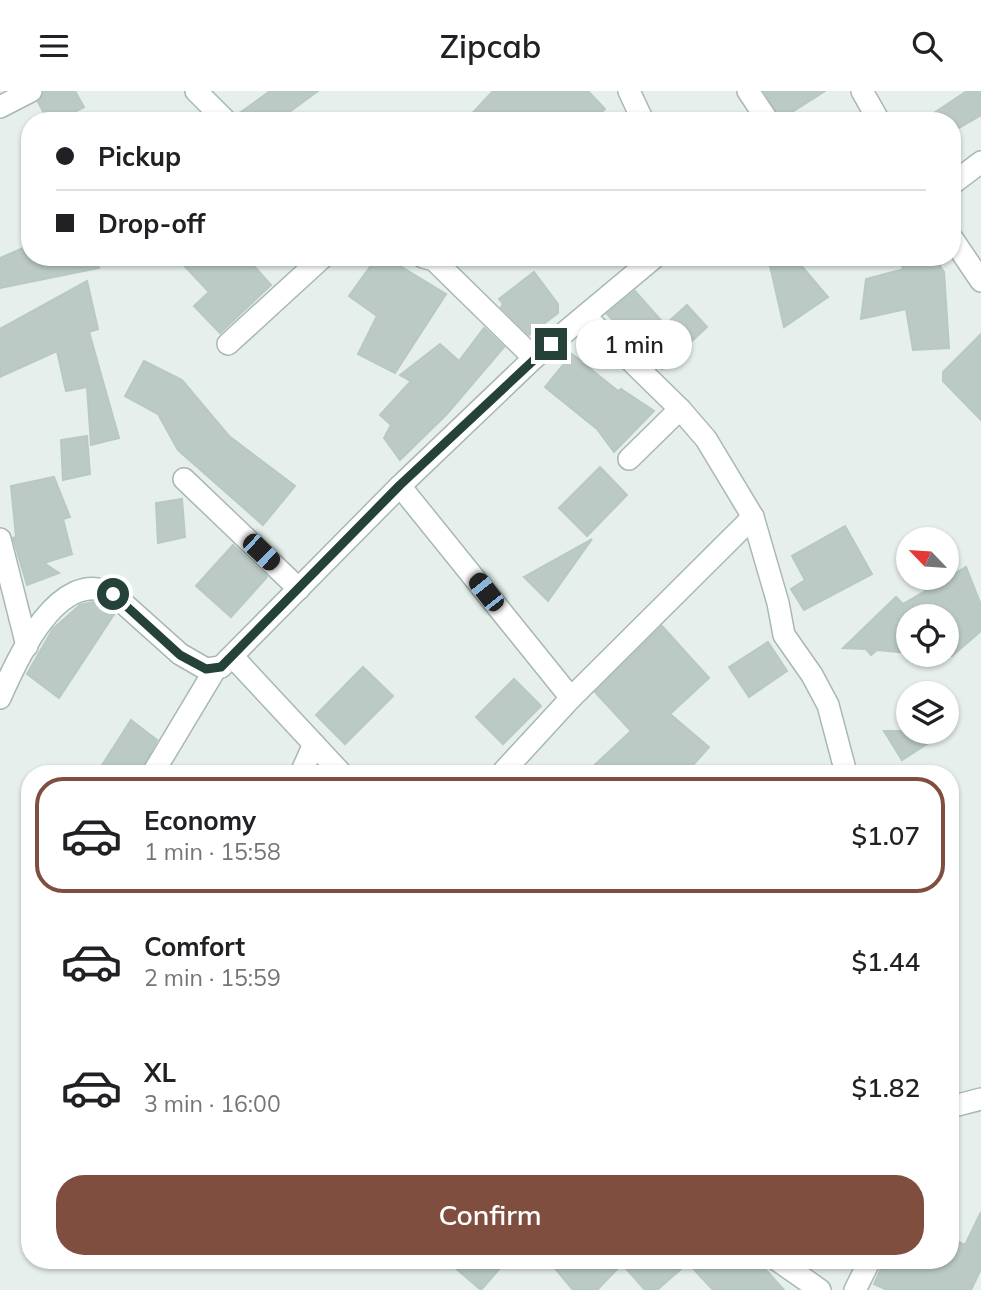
<!DOCTYPE html>
<html lang="en">
<head>
<meta charset="utf-8">
<style>
  body { margin:0; font-family:Mulish,sans-serif; background:#f6f6f6; color:#202124; height:100vh; display:flex; flex-direction:column; font-size:26px; white-space:nowrap }
  * { box-sizing:border-box; margin:0 }
  p { font-size:23px; color:#757577 }
  .icon { flex:none; width:38px; height:38px; fill:none; stroke:currentColor; stroke-width:2; stroke-linecap:round; stroke-linejoin:round }
  .map { position:relative; flex:1; overflow:hidden }
  .details { position:absolute; left:21px; top:674px; width:938px; height:504px; display:flex; flex-direction:column; background:#fff; border-radius:28px; box-shadow:0 2px 5px #0004 }
  .details>* { flex:none }
  .top-card { position:absolute; left:21px; top:21px; width:940px; height:154px; border-radius:28px; box-shadow:0 2px 5px #0004; display:grid; align-content:center; height:154px; padding:0 35px; background:#fff }
  .needle { width:46px; rotate:295deg }
  .controls { position:absolute; left:896px; top:436px; display:grid; gap:14px }
  .controls a { display:grid; place-items:center; width:63px; height:63px; border-radius:50%; background:#fff; box-shadow:0 2px 5px #0004; font-size:35px }
  .end { position:absolute; width:32px; height:32px; margin:-16px; border:9px solid #24423a; background:#fff; box-shadow:0 0 0 4px #fff }
  .from { border-radius:50% }
  .bubble { position:absolute; height:49px; border-radius:24px; background:#fff; box-shadow:0 2px 5px #0004; font-size:23px; font-weight:600; line-height:49px; text-align:center }
  .car { position:absolute; width:21px; height:42px; margin:-21px -10px; border-radius:9px; box-shadow:0 0 5px 2px #0007; background:linear-gradient(#222 24%,#8ab4d8 0 40%,#222 0 76%,#8ab4d8 0 86%,#222 0) }
  .top-card b { display:flex; align-items:center; gap:24px; height:66px; font-size:26px }
  .top-card b+b { border-top:2px solid #e0e0e0 }
  .top-card i { width:18px; height:18px; background:#202124 }
  ul { padding:12px 0 0; list-style:none }
  li { display:flex; align-items:center; gap:21px; height:116px; margin:0 14px 10px; padding:0 21px; border:4px solid transparent; border-radius:28px }
  li div { flex:1 }
  li b { display:block; font-size:26px }
  li em { font-style:normal; font-weight:600 }
  li.on { border-color:#7f4e3f }
  li>.icon { width:63px; height:63px; stroke-width:1.5 }
  .cta { display:flex; gap:14px; margin-top:auto; padding:14px 35px }
  .cta a { flex:1; height:80px; border-radius:28px; background:#7f4e3f; color:#fff; font-size:28px; font-weight:600; line-height:80px; text-align:center }
  header { display:flex; justify-content:space-between; align-items:center; height:91px; padding:0 35px; background:#fff; font-size:32px; font-weight:600 }
  .map>svg:first-child { display:block }
</style>
</head>
<body>
<header><svg class="icon" aria-label="menu" viewBox="0 0 24 24"><path d="M4 6h16M4 12h16M4 18h16"/></svg>Zipcab<svg class="icon" aria-label="search" viewBox="0 0 24 24"><circle cx="10" cy="10" r="6"/><path d="M15 15l6 6"/></svg></header>
<div class="map">
<svg width="981" height="1199" viewBox="0 0 981 1199">
  <rect width="100%" height="100%" fill="#e6efeb"/>
  <!-- building -->
  <g fill="#bbcac4" stroke="#b8c9c2" stroke-width="2">
    <polygon points="44,0 75,0 84,16 58,30 48,30 38,11"/>
    <polygon points="270,0 318,0 277,30 239,30 237,24"/>
    <polygon points="493,0 588,0 605,18 592,30 465,30"/>
    <polygon points="764,0 825,0 781,28"/>
    <polygon points="967,0 981,0 981,24 952,41 952,30 922,30"/>
    <polygon points="30,154 30,166 98,166 99,177 0,197 0,167"/>
    <polygon points="176,166 246,166 271,194 220,242 194,215 209,201"/>
    <polygon points="377,166 385,166 446,203 395,282 358,263 377,225 349,205"/>
    <polygon points="768,166 794,166 828,206 784,236"/>
    <polygon points="896,166 934,166 944,181 949,257 913,259 906,218 861,228 866,188 904,178"/>
    <polygon points="534,181 558,213 558,222 529,244 501,216 503,213 499,208"/>
    <polygon points="87,190 98,238 89,241 119,347 91,354 87,296 66,300 57,260 0,286 0,238"/>
    <polygon points="635,200 665,234 687,214 707,236 662,278 607,223"/>
    <polygon points="484,237 504,256 446,324 400,369 384,347 391,334 380,324 411,290 400,284 440,253 459,270"/>
    <polygon points="981,243 981,329 943,290 943,281"/>
    <polygon points="572,263 618,300 621,298 654,320 614,361 597,338 545,296"/>
    <polygon points="144,270 182,289 229,345 295,395 263,434 178,359 158,323 125,305"/>
    <polygon points="87,345 90,383 63,389 61,349"/>
    <polygon points="600,376 627,404 587,445 559,417"/>
    <polygon points="54,386 70,426 63,428 72,463 44,472 59,482 27,494 13,447 16,446 11,395"/>
    <polygon points="182,408 185,446 158,452 156,412"/>
    <polygon points="845,435 872,483 804,519 791,498 805,489 792,465"/>
    <polygon points="592,448 548,510 524,486"/>
    <polygon points="233,454 267,486 231,526 196,495"/>
    <polygon points="966,476 981,514 981,540 952,565 936,564 947,564 947,525 908,525 908,562 877,559 871,564 866,558 843,557 896,506 903,513"/>
    <polygon points="93,511 115,522 59,607 27,583 53,538 80,514"/>
    <polygon points="662,535 709,587 670,623 709,656 686,682 586,682 631,640 595,601"/>
    <polygon points="768,551 787,580 749,606 729,576"/>
    <polygon points="363,576 393,605 345,653 316,624"/>
    <polygon points="514,588 541,615 503,653 476,626"/>
    <polygon points="131,629 157,649 140,682 97,682"/>
    <polygon points="884,640 947,640 902,669"/>
    <polygon points="981,1121 981,1178 971,1199 887,1199 874,1193 885,1169 950,1169 950,1147 965,1154"/>
    <polygon points="446,1169 507,1169 481,1199"/>
    <polygon points="548,1169 757,1169 784,1199 713,1199 688,1172 657,1199 645,1199 622,1173 597,1199 573,1199"/>
  </g>
  <g fill="none" stroke-linecap="round" stroke-linejoin="round">
    <!-- street casing -->
    <g stroke="#a8b8b2" stroke-width="24">
      <g id="street">
        <polyline points="196,0 226,30"/>
        <polyline points="629,0 643,30"/>
        <polyline points="748,0 768,30"/>
        <polyline points="862,0 879,30"/>
        <polyline points="0,16 31,0"/>
        <polyline points="952,93 981,71"/>
        <polyline points="952,147 981,190"/>
        <polyline points="423,166 434,169 534,267"/>
        <polyline points="585,225 680,318 706,348 753,426 778,512 784,544 812,584 828,614 846,682"/>
        <polyline points="228,253 323,166"/>
        <polyline points="629,368 680,318"/>
        <polyline points="184,388 299,498"/>
        <polyline points="400,395 571,607"/>
        <polyline points="0,448 27,555"/>
        <polyline points="233,566 341,682"/>
        <path d="M0,607c17,-39 59,-133 113,-104l67,60 26,15 15,-2 179,-181 134,-128 121,-101"/>
        <polyline points="153,682 216,577"/>
        <polyline points="301,682 314,653"/>
        <polyline points="502,682 571,607 753,426"/>
        <polyline points="950,1016 981,1008"/>
        <polyline points="777,1169 820,1199"/>
        <polyline points="855,1199 870,1169"/>
      </g>
    </g>
    <!-- street -->
    <use href="#street" stroke="#fff" stroke-width="21"/>
  </g>
  <g fill="none" stroke-linecap="round" stroke-linejoin="round">
    <!-- route -->
    <polyline stroke="#24423a" stroke-width="9" points="113,503 180,564 206,578 221,576 400,394 551,253"/>
  </g>
</svg>
<div class="controls">
<a><svg class="needle" viewBox="-14 -14 28 28"><path d="M0-13l5 13h-10z" fill="#e53935"/><path d="M0 13l5-13h-10z" fill="#757577"/></svg></a>
<a><svg class="icon" aria-label="locate" viewBox="0 0 24 24"><circle cx="12" cy="12" r="6"/><path d="M12 2v4M12 18v4M2 12h4M18 12h4"/></svg></a>
<a><svg class="icon" aria-label="layers" viewBox="0 0 24 24"><path d="M12 4l9 5-9 5-9-5zM3 14l9 5 9-5"/></svg></a>
</div>
<i class="end from" style="left:113px;top:503px"></i>
<i class="end" style="left:551px;top:253px"></i>
<div class="bubble" style="left:576px;top:229px;width:116px">1 min</div>
<i class="car" style="left:261px;top:461px;rotate:134deg"></i>
<i class="car" style="left:486px;top:501px;rotate:322deg"></i>
<div class="top-card">
<b><i class="from"></i>Pickup</b>
<b><i></i>Drop-off</b>
</div>
<section class="details">
<ul>
<li class="on"><svg class="icon" aria-label="car" viewBox="0 0 24 24"><path d="M5 17H2v-5l4-1 3-4h7l3 4 3 1v5h-3M9 17h6M6 11h13"/><circle cx="7" cy="17" r="2"/><circle cx="17" cy="17" r="2"/></svg><div><b>Economy</b><p>1 min · 15:58</p></div><em>$1.07</em></li>
<li><svg class="icon" aria-label="car" viewBox="0 0 24 24"><path d="M5 17H2v-5l4-1 3-4h7l3 4 3 1v5h-3M9 17h6M6 11h13"/><circle cx="7" cy="17" r="2"/><circle cx="17" cy="17" r="2"/></svg><div><b>Comfort</b><p>2 min · 15:59</p></div><em>$1.44</em></li>
<li><svg class="icon" aria-label="car" viewBox="0 0 24 24"><path d="M5 17H2v-5l4-1 3-4h7l3 4 3 1v5h-3M9 17h6M6 11h13"/><circle cx="7" cy="17" r="2"/><circle cx="17" cy="17" r="2"/></svg><div><b>XL</b><p>3 min · 16:00</p></div><em>$1.82</em></li>
</ul>
<div class="cta"><a>Confirm</a></div>
</section>
</div>
</body>
</html>
